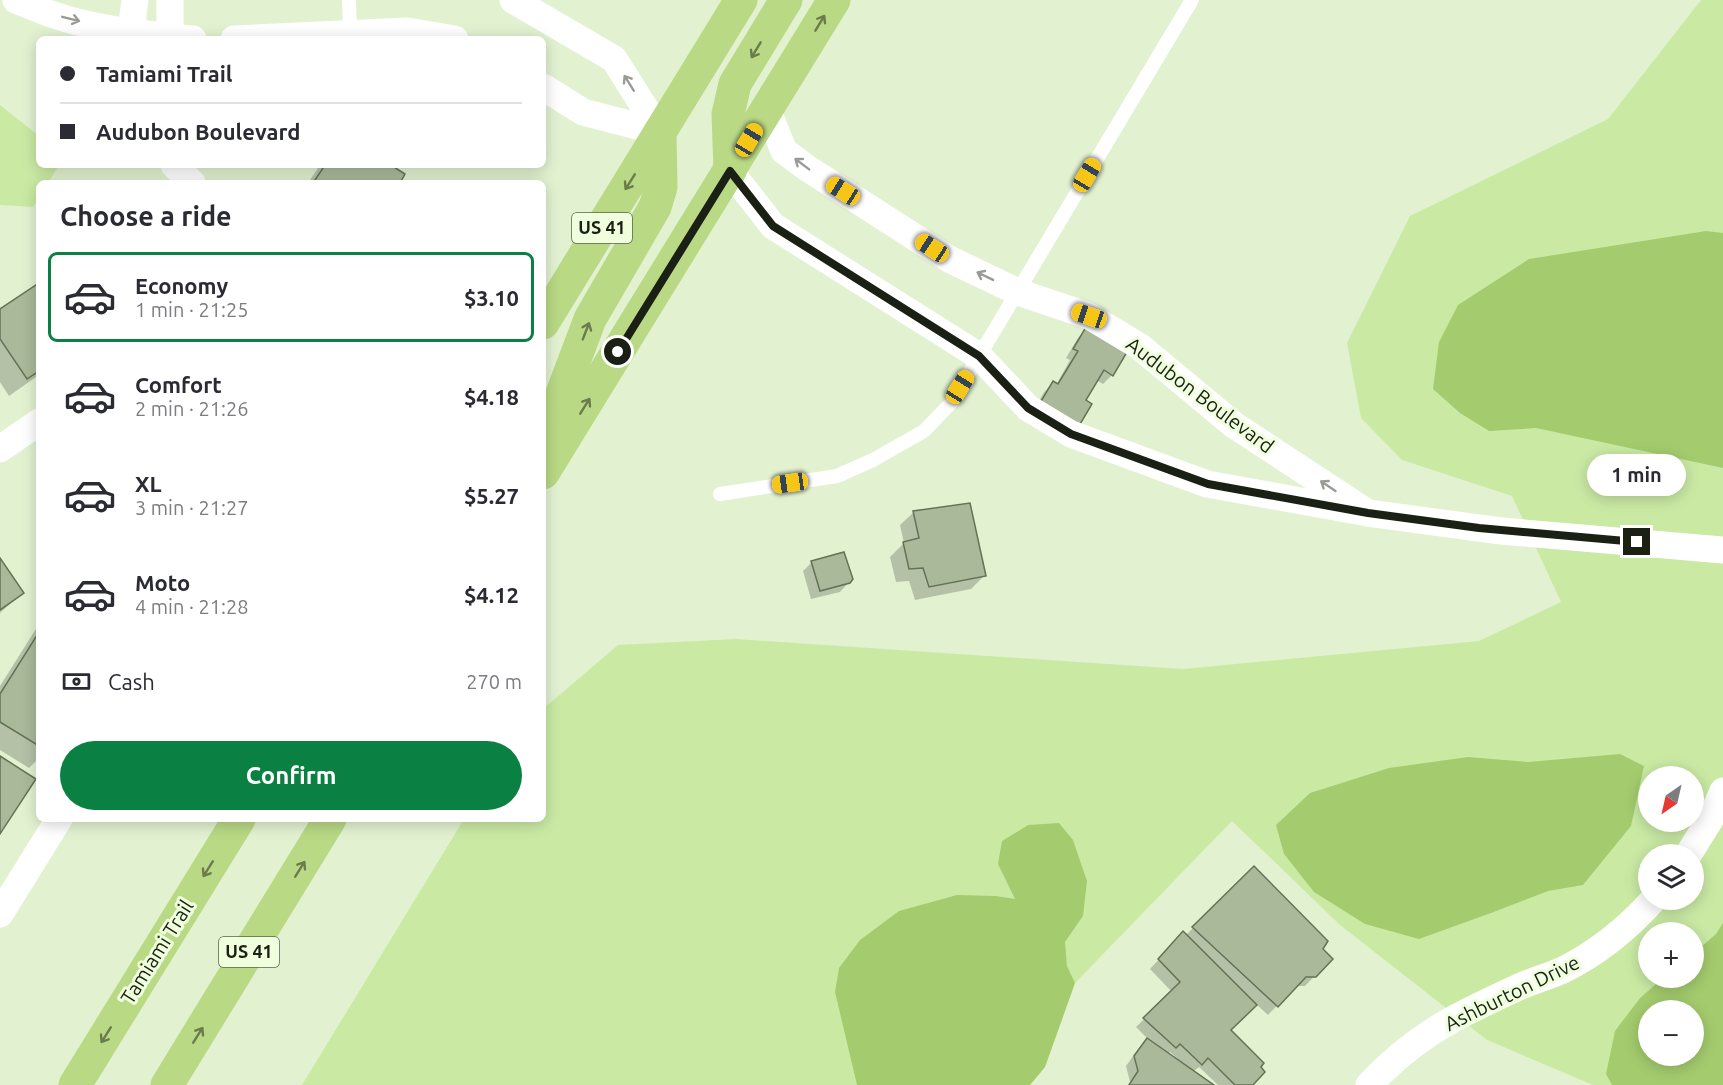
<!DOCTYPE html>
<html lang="en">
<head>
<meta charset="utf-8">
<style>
  body { margin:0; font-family:Ubuntu,sans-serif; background:#f2f2f3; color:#2b2b33; height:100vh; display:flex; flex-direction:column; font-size:22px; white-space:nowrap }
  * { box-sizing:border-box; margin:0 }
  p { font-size:20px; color:#7c7c81 }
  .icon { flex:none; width:33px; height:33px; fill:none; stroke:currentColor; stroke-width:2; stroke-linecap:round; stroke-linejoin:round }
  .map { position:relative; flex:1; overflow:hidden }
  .sheet { position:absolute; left:36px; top:180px; width:510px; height:642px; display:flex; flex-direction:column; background:#fff; border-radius:9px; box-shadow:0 3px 15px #0003 }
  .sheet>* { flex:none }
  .guide { position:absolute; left:36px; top:36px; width:510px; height:132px; border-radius:9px; box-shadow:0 3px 15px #0003; display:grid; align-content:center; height:132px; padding:0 24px; background:#fff }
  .needle { width:39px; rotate:214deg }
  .buttons { position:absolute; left:1638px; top:766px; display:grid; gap:12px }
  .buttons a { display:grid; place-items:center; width:66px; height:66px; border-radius:50%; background:#fff; box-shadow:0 3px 15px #0003; font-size:30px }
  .end { position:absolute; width:27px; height:27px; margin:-14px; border:8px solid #1b2015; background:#fff; box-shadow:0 0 0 3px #fff }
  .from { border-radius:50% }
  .bubble { position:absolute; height:42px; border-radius:21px; background:#fff; box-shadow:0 3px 15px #0003; font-size:20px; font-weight:600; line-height:42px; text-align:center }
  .car { position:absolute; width:18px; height:36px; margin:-18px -9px; border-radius:8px; box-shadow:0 0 4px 2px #0007; background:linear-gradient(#f5c518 24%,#345 0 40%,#f5c518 0 76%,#345 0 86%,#f5c518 0) }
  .guide b { display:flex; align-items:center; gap:21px; height:57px; font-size:22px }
  .guide b+b { border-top:2px solid #e1e1e2 }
  .guide i { width:15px; height:15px; background:#2b2b33 }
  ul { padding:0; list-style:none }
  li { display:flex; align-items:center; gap:18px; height:90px; margin:0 12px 9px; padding:0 12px; border:3px solid transparent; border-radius:9px }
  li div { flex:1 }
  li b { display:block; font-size:22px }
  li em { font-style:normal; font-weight:600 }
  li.selected { border-color:#0b8043 }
  li>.icon { width:54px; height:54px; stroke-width:1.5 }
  h2 { padding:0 24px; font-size:27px; line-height:72px }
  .pay { display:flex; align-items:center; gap:15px; height:66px; padding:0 24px; font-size:22px }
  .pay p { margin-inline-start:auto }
  .primary-button { display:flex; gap:12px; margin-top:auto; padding:12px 24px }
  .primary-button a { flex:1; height:69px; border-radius:36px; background:#0b8043; color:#fff; font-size:24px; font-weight:600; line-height:69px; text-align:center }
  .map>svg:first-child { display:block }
</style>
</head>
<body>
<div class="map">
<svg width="1723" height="1085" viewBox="0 0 1723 1085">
  <rect width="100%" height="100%" fill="#e2f2d1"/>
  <!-- green -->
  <g fill="#caeaa4" fill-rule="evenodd">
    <path d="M1701,0h22v1085h-130l-106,-45 -147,-115 -108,-104 -157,162 -30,84 -15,18h-728l162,-266h79v-110l75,-64 118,-6 447,30 296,-28 82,-39 -49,-106 -110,-36 -41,-42 -14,-75 63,-127 198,-97zM1648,777h46v45h-46zM1648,855h46v45h-46zM1648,933h46v45h-46zM1648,1011h46v45h-46z"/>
    <polygon points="0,105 39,136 39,165 59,165 48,183 39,183 39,197 33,207 0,205"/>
  </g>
  <!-- water -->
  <g fill="#a4cc6e" fill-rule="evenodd">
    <polygon points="1706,231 1723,233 1723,468 1536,428 1489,431 1460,413 1433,389 1439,342 1458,305 1529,259"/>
    <polygon points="1620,754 1644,766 1631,826 1583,885 1548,891 1491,913 1419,939 1365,924 1314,892 1284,854 1276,825 1310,793 1389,768 1468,757 1528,762"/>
    <polygon points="1059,823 1073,840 1087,881 1083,916 1065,942 1067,966 1075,983 1045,1067 1030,1085 857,1085 835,992 839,968 860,940 899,911 957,895 996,896 1015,899 998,864 1002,841 1028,825"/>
    <path d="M1723,923v162h-111l-6,-11 9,-43 25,-33 23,-20h31v-25l22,-19zM1648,1011h46v45h-46z"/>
  </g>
  <!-- shadow -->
  <g fill="#0003" fill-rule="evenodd">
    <polygon points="320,165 388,165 398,183 308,183"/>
    <polygon points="39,284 39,375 9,396 0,382 0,311"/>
    <polygon points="1087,329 1112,375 1103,384 1096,380 1084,400 1032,413 1044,392 1053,383 1056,385 1070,360 1066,358 1078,338"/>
    <polygon points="914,512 984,576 971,589 915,600 909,581 896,582 890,557 904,543 900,525"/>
    <polygon points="0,561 22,593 0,613"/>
    <polygon points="812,562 849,582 840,592 811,599 803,571"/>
    <polygon points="39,624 39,758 29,768 0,750 0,686"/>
    <path d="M1254,868l77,91 -26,27h-9l-28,29 -12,-11 -27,26 22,55h-33l-19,-18 -6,5 19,13h-84l2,-3 -4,-16 12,-17 10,-10 -12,-12 36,-35 -22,-23 25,-27 11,-7zM1170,1052l10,9 -1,1 -12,-8z"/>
  </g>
  <!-- building -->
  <g fill="#aab99a" stroke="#647255" stroke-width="1.5">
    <polygon points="325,165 391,165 405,174 400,183 313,183"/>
    <polygon points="39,283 39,371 27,379 0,339 0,309"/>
    <polygon points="1086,327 1127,352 1113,376 1104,370 1086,400 1092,404 1079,426 1040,403 1053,381 1058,384 1078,351 1073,349"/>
    <polygon points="970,503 986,576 929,587 923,568 909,569 903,542 919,538 913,511"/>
    <polygon points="844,552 853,579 850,583 820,591 811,561"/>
    <polygon points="0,558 24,593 0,610"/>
    <polygon points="39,632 39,746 0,722 0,694"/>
    <polygon points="0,756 36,779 0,834"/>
    <polygon points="1254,866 1328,941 1323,949 1333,959 1316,977 1306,977 1278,1007 1192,927"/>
    <polygon points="1183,931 1257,1005 1231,1030 1264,1063 1261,1067 1265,1072 1253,1085 1235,1085 1208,1058 1202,1065 1180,1044 1176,1048 1143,1018 1180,982 1158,959"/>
    <polygon points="1147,1038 1214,1085 1129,1085 1138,1071 1134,1056"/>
  </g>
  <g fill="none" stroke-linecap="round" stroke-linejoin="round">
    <!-- service -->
    <g stroke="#fff" stroke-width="14">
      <polyline points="349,0 350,34"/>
      <polyline points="720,494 837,476 873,460 924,431 951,403 1192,0"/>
    </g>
    <!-- minor -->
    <g stroke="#fff" stroke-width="27">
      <path d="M16,0c12,5 23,10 35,14 45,16 95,20 142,25"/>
      <polyline points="513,0 614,59 660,132"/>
      <polyline points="130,39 135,0"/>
      <polyline points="170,39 170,0"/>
      <polyline points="234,39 407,31 455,39"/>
      <polyline points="543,87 583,112 660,132"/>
      <polyline points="174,165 192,183"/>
      <polyline points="730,171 773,226 979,356 1028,408 1071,434 1207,484 1368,513 1234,425 1139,346 1089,316 1018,292 949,259 807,168 784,151 767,109"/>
      <polyline points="0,449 39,422"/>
      <polyline points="1368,513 1501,531 1723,550"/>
      <polyline points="1688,855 1711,818 1723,791"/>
      <polyline points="0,914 59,819"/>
      <path d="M1369,1085c24,-26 55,-50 86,-67 21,-11 44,-22 66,-32 14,-6 29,-10 42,-16 34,-17 65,-42 90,-70"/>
    </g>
    <!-- primary -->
    <g stroke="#b9d985" stroke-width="33">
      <polyline points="730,171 728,114 735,84 786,0"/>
      <polyline points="543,323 741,0"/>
      <polyline points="543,444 590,319 655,207 661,187 660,132"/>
      <polyline points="543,473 834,0"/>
      <polyline points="75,1085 239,819"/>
      <polyline points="167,1085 330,819"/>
    </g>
  </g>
  <!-- one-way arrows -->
  <defs><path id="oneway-shaft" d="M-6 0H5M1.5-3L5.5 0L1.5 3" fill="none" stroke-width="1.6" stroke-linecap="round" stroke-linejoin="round" transform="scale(1.5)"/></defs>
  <g stroke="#989b96">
    <use href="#oneway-shaft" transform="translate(71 19) rotate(14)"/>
    <use href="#oneway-shaft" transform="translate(629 83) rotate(-122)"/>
    <use href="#oneway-shaft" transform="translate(802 164) rotate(-143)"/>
    <use href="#oneway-shaft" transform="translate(985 276) rotate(-154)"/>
    <use href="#oneway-shaft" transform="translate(1328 486) rotate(-146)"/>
  </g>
  <g stroke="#6a7c4d">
    <use href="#oneway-shaft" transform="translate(820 23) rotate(-59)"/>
    <use href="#oneway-shaft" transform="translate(756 50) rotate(121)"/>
    <use href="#oneway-shaft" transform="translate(630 182) rotate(122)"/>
    <use href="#oneway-shaft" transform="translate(586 331) rotate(-69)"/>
    <use href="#oneway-shaft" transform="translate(585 406) rotate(-58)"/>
    <use href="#oneway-shaft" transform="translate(208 869) rotate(122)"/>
    <use href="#oneway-shaft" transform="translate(300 869) rotate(-58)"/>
    <use href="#oneway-shaft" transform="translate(106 1035) rotate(122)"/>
    <use href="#oneway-shaft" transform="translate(198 1035) rotate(-58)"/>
  </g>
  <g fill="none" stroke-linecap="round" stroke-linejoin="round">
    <!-- route -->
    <polyline stroke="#1b2015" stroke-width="8" points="618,352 730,171 773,226 979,356 1028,408 1071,434 1208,484 1368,513 1479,528 1637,542"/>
  </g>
  <g text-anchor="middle" stroke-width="6" stroke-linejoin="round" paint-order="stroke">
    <!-- shield labels -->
    <g fill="#efffde" stroke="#5b6351" stroke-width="1.5">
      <rect x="572" y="213" width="60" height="30" rx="4.5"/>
      <rect x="219" y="937" width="60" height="30" rx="4.5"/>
    </g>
    <g font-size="18" font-weight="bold" fill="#1b2015">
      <text x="602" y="234">US 41</text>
      <text x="249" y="958">US 41</text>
    </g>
    <!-- street labels -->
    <g font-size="20" fill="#1b2015" stroke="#efffde">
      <text transform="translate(1200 395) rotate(37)" y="7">Audubon Boulevard</text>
      <text transform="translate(157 952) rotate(-58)" y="7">Tamiami Trail</text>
      <text transform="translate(1512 993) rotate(-26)" y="7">Ashburton Drive</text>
    </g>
  </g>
</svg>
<div class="buttons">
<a><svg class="needle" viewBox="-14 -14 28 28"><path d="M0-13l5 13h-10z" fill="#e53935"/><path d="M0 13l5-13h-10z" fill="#7c7c81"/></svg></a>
<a><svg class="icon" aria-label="layers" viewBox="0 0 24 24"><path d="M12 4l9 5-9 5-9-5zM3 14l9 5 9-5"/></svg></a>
<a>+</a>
<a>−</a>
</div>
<i class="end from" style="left:618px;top:352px"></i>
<i class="end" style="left:1637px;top:542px"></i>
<div class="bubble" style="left:1587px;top:454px;width:99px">1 min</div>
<i class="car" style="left:749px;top:140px;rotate:31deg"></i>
<i class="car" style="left:1087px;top:175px;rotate:31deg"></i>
<i class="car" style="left:843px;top:191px;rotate:302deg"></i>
<i class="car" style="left:932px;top:248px;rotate:303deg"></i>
<i class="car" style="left:1089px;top:316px;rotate:289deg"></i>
<i class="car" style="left:960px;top:387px;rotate:32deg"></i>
<i class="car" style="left:790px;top:483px;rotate:262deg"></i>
<div class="guide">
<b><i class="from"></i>Tamiami Trail</b>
<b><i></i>Audubon Boulevard</b>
</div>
<section class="sheet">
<h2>Choose a ride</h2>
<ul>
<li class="selected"><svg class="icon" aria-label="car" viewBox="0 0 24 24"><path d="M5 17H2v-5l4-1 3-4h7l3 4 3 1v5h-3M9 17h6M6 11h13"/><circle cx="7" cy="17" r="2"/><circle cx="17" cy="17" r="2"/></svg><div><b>Economy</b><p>1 min · 21:25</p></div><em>$3.10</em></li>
<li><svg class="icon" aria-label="car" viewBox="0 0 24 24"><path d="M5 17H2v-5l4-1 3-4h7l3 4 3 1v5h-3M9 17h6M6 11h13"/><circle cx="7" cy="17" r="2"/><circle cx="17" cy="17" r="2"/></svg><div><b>Comfort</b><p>2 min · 21:26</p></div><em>$4.18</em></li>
<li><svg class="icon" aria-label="car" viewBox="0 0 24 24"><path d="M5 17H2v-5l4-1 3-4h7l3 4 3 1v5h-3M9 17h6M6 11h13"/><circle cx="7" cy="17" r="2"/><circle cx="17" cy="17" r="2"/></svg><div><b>XL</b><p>3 min · 21:27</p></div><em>$5.27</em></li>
<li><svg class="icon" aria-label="car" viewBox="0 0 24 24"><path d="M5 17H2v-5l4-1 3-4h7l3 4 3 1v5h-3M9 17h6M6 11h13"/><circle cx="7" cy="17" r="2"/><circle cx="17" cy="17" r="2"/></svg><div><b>Moto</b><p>4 min · 21:28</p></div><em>$4.12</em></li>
</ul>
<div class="pay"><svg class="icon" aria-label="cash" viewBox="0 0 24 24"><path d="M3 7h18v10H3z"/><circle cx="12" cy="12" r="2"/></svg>Cash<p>270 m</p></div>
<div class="primary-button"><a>Confirm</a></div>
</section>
</div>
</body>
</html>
